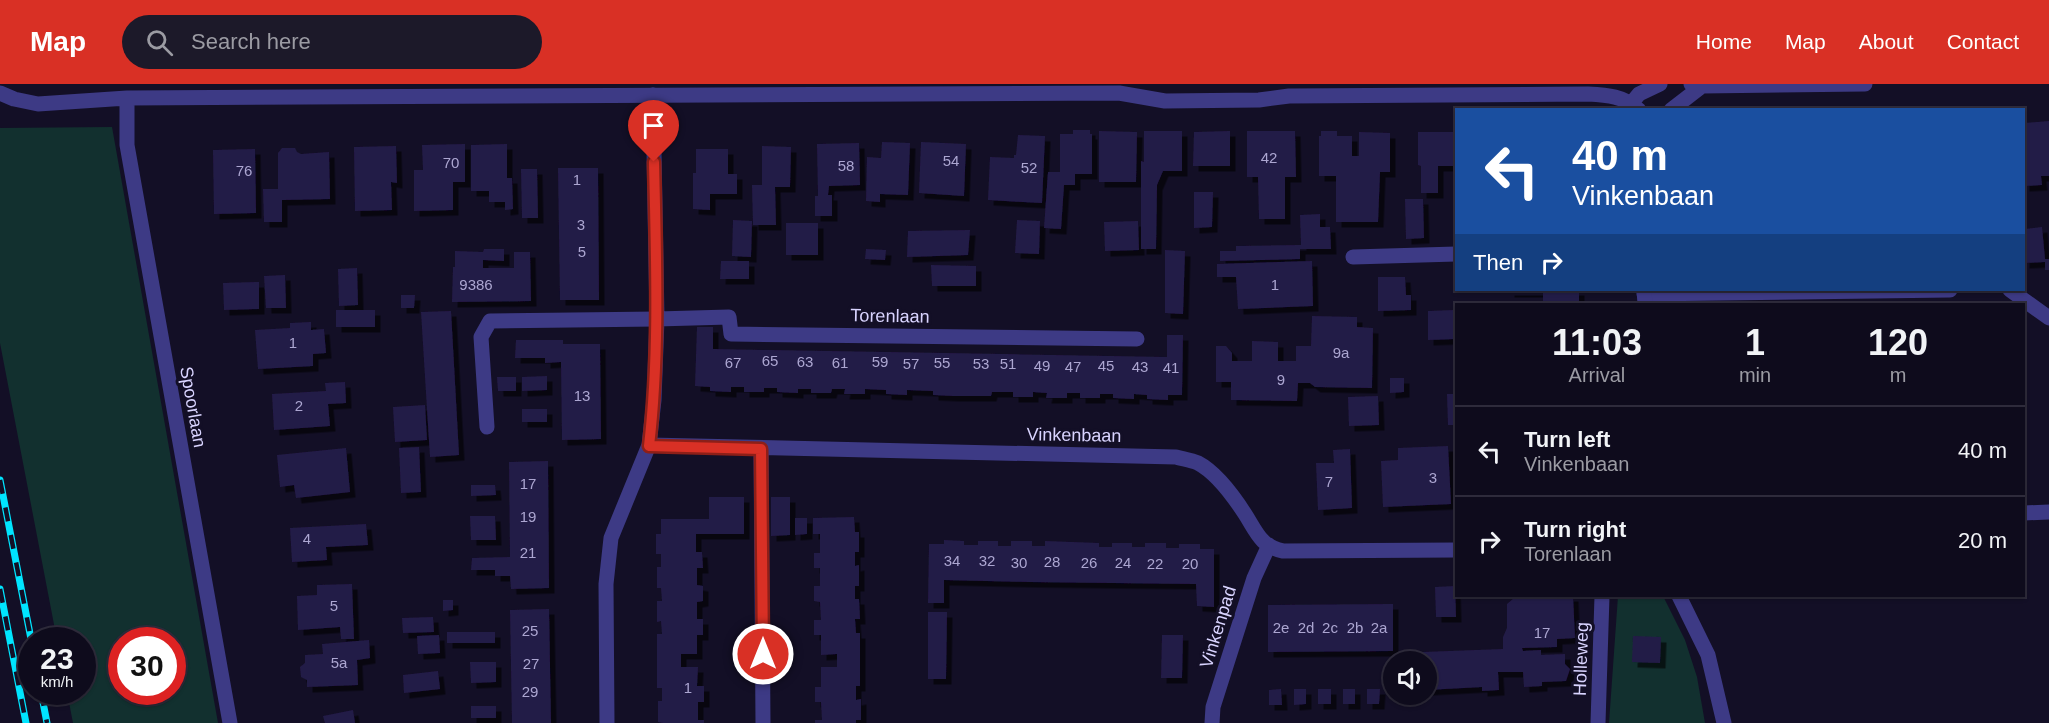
<!DOCTYPE html>
<html lang="en">
<head>
<meta charset="utf-8">
<style>
	body { margin:0; font-family:Arial,sans-serif; background:#1c1929; color:#f1f3f6; height:100vh; display:flex; flex-direction:column; font-size:22px; white-space:nowrap }
	* { box-sizing:border-box; margin:0 }
	p { font-size:20px; color:#9b9ba3 }
	.icon { flex:none; width:33px; height:33px; fill:none; stroke:currentColor; stroke-width:2; stroke-linecap:round; stroke-linejoin:round }
	.map { position:relative; flex:1; overflow:hidden }
	.panel { position:absolute; left:1455px; top:219px; width:570px; height:294px; display:flex; flex-direction:column; background:#0e0b1c; border-radius:0px; box-shadow:0 2px 4px #0004,0 0 0 2px #2e2b3b }
	.panel>* { flex:none }
	.guide { position:absolute; left:1455px; top:24px; width:570px; height:183px; border-radius:0px; box-shadow:0 2px 4px #0004,0 0 0 2px #2e2b3b; background:#1a4fa0; color:#fff; overflow:hidden }
	.fabs { position:absolute; left:1383px; top:567px; display:grid; gap:12px }
	.fabs a { display:grid; place-items:center; width:54px; height:54px; border-radius:50%; background:#0e0b1c; box-shadow:0 2px 4px #0004,0 0 0 2px #2e2b3b; font-size:30px }
	.speed { position:absolute; left:18px; top:543px; display:flex; gap:12px; font-size:30px; font-weight:700; text-align:center }
	.speed>* { display:grid; place-content:center; width:78px; height:78px; border-radius:50%; background:#0e0b1c; box-shadow:0 2px 4px #0004,0 0 0 2px #2e2b3b; line-height:1 }
	.speed small { font-size:15px; font-weight:400 }
	.speed .limit { border:9px solid #d22; background:#fff; color:#111 }
	.pin { position:absolute; display:grid; place-items:center; width:51px; height:51px; color:#fff; margin:-62px -26px; border-radius:50% 50% 50% 0; rotate:-45deg; box-shadow:0 0 6px #0007 }
	.pin .icon { rotate:45deg }
	.me { position:absolute; width:66px; margin:-33px; rotate:0deg; stroke-linejoin:round; filter:drop-shadow(0 0 4px #0008) }
	.turn { display:flex; align-items:center; gap:21px; height:126px; padding:0 18px; font-size:27px }
	.turn .icon { width:78px; height:78px; stroke-width:2.5 }
	.turn b { display:block; font-size:42px; line-height:51px }
	.then { display:flex; align-items:center; height:57px; padding:0 18px; background:#0003; gap:12px; font-size:22px }
	.eta { display:flex; justify-content:space-evenly; align-items:center; height:102px; text-align:center }
	.eta b { font-size:36px; font-weight:800; line-height:42px }
	ul { padding:0; list-style:none }
	li { display:flex; align-items:center; gap:18px; height:90px; padding:0 18px; border-top:2px solid #2e2b3b }
	li div { flex:1 }
	li b { display:block; font-size:22px }
	li em { font-style:normal }
	header { display:flex; align-items:center; gap:36px; box-sizing:border-box; height:84px; padding:0 30px; background:#d93025; color:#fff }
	header strong { font-size:28px }
	nav { display:flex; gap:33px; margin-inline-start:auto; font-size:21px }
	.search { width:420px; height:54px; background:#1c1929; display:flex; align-items:center; gap:15px; box-sizing:border-box; padding:0 21px; border-radius:33px; color:#9b9ba3; font-size:22px }
	.map>svg:first-child { display:block }
	.green { fill:#12302f; fill-rule:evenodd }
	.building { fill:#241b47; filter:url(#shadow) }
	.lines { fill:none; stroke-linecap:round; stroke-linejoin:round }
	.service { stroke:#3d3a85; stroke-width:15 }
	.minor { stroke:#3d3a85; stroke-width:15 }
	.rail-casing { stroke:#00e5ff; stroke-width:7 }
	.rail { stroke:#130f26; stroke-width:4.5; stroke-dasharray:14; stroke-linecap:butt }
	.route-casing { stroke:#8d1f18; stroke-width:15 }
	.route { stroke:#d93025; stroke-width:10 }
	.labels { text-anchor:middle; stroke-width:6; stroke-linejoin:round; paint-order:stroke }
	.number-label { font-size:15px; fill:#aca6d1 }
	.street-label { font-size:18px; fill:#d9d4ff; stroke:#130f26 }
</style>
</head>
<body>
<header>
<strong>Map</strong>
<div class="search"><svg class="icon" aria-label="search" viewBox="0 0 24 24"><circle cx="10" cy="10" r="6"/><path d="M15 15l6 6"/></svg>Search here</div>
<nav><a>Home</a><a>Map</a><a>About</a><a>Contact</a></nav>
</header>
<div class="map">
<svg width="2049" height="639" viewBox="0 0 2049 639">
	<defs>
		<filter id="shadow"><feDropShadow dx="5.5" dy="5.5" stdDeviation="0" flood-color="#0009"/></filter>
	</defs>
	<rect width="100%" height="100%" fill="#130f26"/>
	<path class="green" d="M112,43L218,639H73L67,608H82V556H57L0,259V44ZM122,556H172V608H122Z
		M1618,512H1663L1685,556L1697,593L1705,639H1609Z"/>
	<path class="building" d="M2049,37V92H2041L2042,101L2024,102V39Z
		M1073,46H1090V50H1092V90H1075V101H1064L1061,145L1044,144L1048,88H1060V50H1073Z
		M1099,47L1137,48L1136,98H1099Z
		M1144,47H1182V87H1163L1157,101L1156,165H1141V77L1144,78Z
		M1230,47V82H1193L1194,48Z
		M1247,47H1295L1296,93H1285V135H1259L1258,93H1247Z
		M1321,47H1337V52H1352V72H1359V48L1390,49V88H1380L1378,138H1336V92H1319V52H1321Z
		M1418,48H1455V82H1438V109H1421V82L1418,81Z
		M1018,51L1045,52L1042,119L988,116L990,73L1014,74V71H1016Z
		M882,58L910,59L908,111L880,110V118L866,117L867,73L881,74Z
		M921,58L966,60L964,112L919,109Z
		M859,59L860,101L829,102L828,111H832V132H815V112H818L817,60Z
		M465,60V98H453V126L414,127V86H423L422,61Z
		M507,60V94H512L513,125L505,126V118H489V107H471V61Z
		M396,62L397,99L391,98L392,126L355,127L354,63Z
		M762,62L791,63L790,103H775L776,141H753L752,101H762Z
		M282,64H295L297,68L301,70L329,68L330,115L282,116V138H264L263,105H278V69Z
		M255,65L256,129L214,130L213,66Z
		M696,65H728V90H737V110H710V126L693,125V89H696Z
		M558,84H598L599,216H560Z
		M521,85H537L538,134H522Z
		M1194,108H1213L1212,143L1194,144Z
		M1405,115H1423L1424,154L1406,155Z
		M1320,130V143H1330L1331,165H1300V175L1220,177V167H1236V162L1301,161L1300,131Z
		M733,136L752,137L751,173L732,172Z
		M1017,136L1040,137L1039,170L1015,169Z
		M1138,137L1139,166L1105,167L1104,138Z
		M786,139H818V171H786Z
		M2042,143L2045,175H2049V186H2045V178L2024,179L2025,145Z
		M970,146L968,171L907,173L908,147Z
		M484,165H504V177L483,176V184H514V168H530L531,217L452,218L453,183H455V167L483,168Z
		M866,165L886,166L885,176L865,175Z
		M1165,166L1185,167L1183,230L1165,229Z
		M721,177H749V195H720Z
		M1312,177L1313,222L1238,225L1236,193H1217V180Z
		M931,181L976,182V202H932Z
		M357,184L358,221L339,222L338,185Z
		M285,191L286,224H266L264,192Z
		M1378,193H1405L1406,211H1411V226L1378,227Z
		M259,198V225L224,226L223,199Z
		M1509,206H1579V220H1543V208H1509Z
		M401,211H415L414,224H401Z
		M336,226H375V243H336Z
		M1454,226L1455,255L1428,256V227Z
		M451,227L459,371L430,373L421,228Z
		M1312,232L1357,233V243L1373,244L1372,304L1315,303L1310,299H1298L1297,317L1231,316V298H1216V262H1226L1232,269V277H1252V257L1278,258V277H1296V262H1311Z
		M311,238V246L324,245L326,269L313,270V282L258,285L255,246L290,244V239Z
		M697,243H713V265L1167,273V251H1183L1182,311H1168V316L1147,315V311L1134,310V315L1113,314V310H1100V314H1080V309H1067V314H1046L1047,309L1033,308V313H1013V308H992L991,312H954L933,311V307L907,306V311L886,310V306L865,305V310H844L845,305H832L831,309H811V305H798V309L777,308V304H764V308H744V303H731V308L710,307V303L695,302Z
		M516,256H563V260H600L601,355L562,356L561,278L545,279V274H515Z
		M547,292V306L522,307V293Z
		M497,293H516V307H498Z
		M1390,294H1404V308L1390,309Z
		M345,298L346,319L328,320L330,342L274,346L272,310L326,307L325,299Z
		M1447,310H1456V341H1448Z
		M1378,312L1379,341L1349,342L1348,313Z
		M425,321L427,356L395,358L393,323Z
		M522,325H547V338H522Z
		M1448,362L1451,420L1383,423L1381,377L1398,376V364Z
		M419,363L421,408L401,409L399,364Z
		M346,364L350,408L296,414L294,401L280,403L277,371Z
		M1350,365L1352,424L1318,426L1316,379H1334L1333,366Z
		M548,377L549,504L511,505L510,492H495V486H471L472,474L510,473L509,378Z
		M471,401H495L496,411L471,412Z
		M709,413H744V450H696V468H702L703,484H697V501L703,502V517L697,518V535H703V551H697V570H681V583H698L697,602H704V618H698V636H704V639H663L658,638V617H662V604H657V550H662L661,537L657,538V517H662L661,504H657V483H661V470H656V450H661V435H709Z
		M771,413H790V451L771,452Z
		M470,432H495L496,456H471Z
		M854,433L855,448H859V468H855V482L859,481V502H855V515H859L860,535H855L856,549H860V602H856V616L861,615V636H856V639H815V636H822L821,618H815V603H821V583H837V570L821,571V551H814V536H821L820,518L814,517V502H820V484H814V469H820V450H813V434Z
		M795,434H807V450L795,451Z
		M366,440L368,461L326,463L327,476L292,478L290,444Z
		M944,456L964,457V461H978V457H998V462H1011V457H1032V462H1045V457L1099,459V463H1112V459H1132V463H1145V459H1166V464H1179V460H1200V465H1214V523L1197,522L1196,500L1030,498L944,496V519H928L929,460H944Z
		M352,500L354,555H341L340,543L298,546L297,512L317,511V501Z
		M1455,502L1456,533H1436L1435,503Z
		M1512,512H1573L1575,554L1557,555V563L1522,564L1523,567L1541,566V571L1565,570V580L1570,585L1566,597L1542,598V602L1524,603L1523,588H1498L1499,606L1482,607V603L1426,606V578H1396V569L1503,565V553L1507,544V520L1514,514Z
		M443,516H453V526L443,527Z
		M1393,520V567L1268,568V521Z
		M549,525L551,639H512L510,526Z
		M928,528H947L946,595H928Z
		M433,533L434,548L403,549L402,534Z
		M447,548H495V559H447Z
		M439,551L440,569L418,570L417,552Z
		M1162,551H1183L1182,594H1161Z
		M1633,552L1661,553L1660,579L1632,578Z
		M369,556L370,574L357,576L358,601L307,603V596L301,593L300,583L305,579V571L323,570L322,560Z
		M470,578H496V598L471,599Z
		M438,587L440,605L404,609L403,591Z
		M1281,605L1282,621H1269V606Z
		M1294,605H1306V620L1294,621Z
		M1318,605H1331V620H1318Z
		M1343,605H1355V620H1343Z
		M1367,605H1380L1379,620H1367Z
		M471,622H496V634H471Z
		M353,626L355,639H325L323,632Z"/>
	<g class="lines">
		<path class="service" d="M1353,173L1456,170
			M2010,206L2049,234
			M1644,210L1950,206
			M487,343L481,253L490,237L657,235"/>
		<path class="minor" d="M1691,0L1702,2L1865,0
			M0,9L14,15L38,20L127,14L1119,9L1165,17L1259,16L1289,12L1588,10C1607,11 1624,12 1639,26
			M127,14V61L230,639
			M1626,26L1639,10L1660,0
			M1671,26L1702,2
			M1644,206L1645,220
			M657,235L729,233L731,250L1137,255
			M649,361L1176,373C1183,375 1191,376 1198,379C1217,389 1234,413 1245,430C1256,447 1261,463 1283,467L1456,466
			M761,365L763,639
			M2024,429L2049,428
			M1679,512L1708,571L1724,639
			M607,639L606,500L611,454L649,361L654,316L657,235L653,11
			M1212,639L1213,623L1254,494L1269,461
			M1598,639L1602,512"/>
		<defs>
			<path id="rail" d="M0,396L32,560
				M0,505L26,639
				M41,608L47,639"/>
		</defs>
		<use href="#rail" class="rail-casing"/>
		<use href="#rail" class="rail"/>
	</g>
	<g class="lines">
		<defs>
			<path id="route" d="M654,78C656,173 660,267 649,362L761,365L763,570"/>
		</defs>
		<use href="#route" class="route-casing"/>
		<use href="#route" class="route"/>
	</g>
	<g class="labels">
		<g class="number-label">
			<text x="1269" y="79">42</text>
			<text x="951" y="82">54</text>
			<text x="451" y="84">70</text>
			<text x="846" y="87">58</text>
			<text x="1029" y="89">52</text>
			<text x="244" y="92">76</text>
			<text x="577" y="101">1</text>
			<text x="581" y="146">3</text>
			<text x="582" y="173">5</text>
			<text x="476" y="206">9386</text>
			<text x="1275" y="206">1</text>
			<text x="293" y="264">1</text>
			<text x="1341" y="274">9a</text>
			<text x="770" y="282">65</text>
			<text x="805" y="283">63</text>
			<text x="880" y="283">59</text>
			<text x="733" y="284">67</text>
			<text x="840" y="284">61</text>
			<text x="942" y="284">55</text>
			<text x="911" y="285">57</text>
			<text x="981" y="285">53</text>
			<text x="1008" y="285">51</text>
			<text x="1042" y="287">49</text>
			<text x="1106" y="287">45</text>
			<text x="1073" y="288">47</text>
			<text x="1140" y="288">43</text>
			<text x="1171" y="289">41</text>
			<text x="1281" y="301">9</text>
			<text x="582" y="317">13</text>
			<text x="299" y="327">2</text>
			<text x="1433" y="399">3</text>
			<text x="1329" y="403">7</text>
			<text x="528" y="405">17</text>
			<text x="528" y="438">19</text>
			<text x="307" y="460">4</text>
			<text x="528" y="474">21</text>
			<text x="952" y="482">34</text>
			<text x="987" y="482">32</text>
			<text x="1052" y="483">28</text>
			<text x="1019" y="484">30</text>
			<text x="1089" y="484">26</text>
			<text x="1123" y="484">24</text>
			<text x="1155" y="485">22</text>
			<text x="1190" y="485">20</text>
			<text x="334" y="527">5</text>
			<text x="1281" y="549">2e</text>
			<text x="1306" y="549">2d</text>
			<text x="1330" y="549">2c</text>
			<text x="1355" y="549">2b</text>
			<text x="1379" y="549">2a</text>
			<text x="530" y="552">25</text>
			<text x="1542" y="554">17</text>
			<text x="339" y="584">5a</text>
			<text x="531" y="585">27</text>
			<text x="688" y="609">1</text>
			<text x="530" y="613">29</text>
		</g>
		<g class="street-label">
			<text transform="translate(890 232) rotate(1)" y="6">Torenlaan</text>
			<text transform="translate(193 323) rotate(80)" y="6">Spoorlaan</text>
			<text transform="translate(1074 351) rotate(1)" y="6">Vinkenbaan</text>
			<text transform="translate(1218 543) rotate(-73)" y="6">Vinkenpad</text>
			<text transform="translate(1581 575) rotate(-88)" y="6">Holleweg</text>
		</g>
	</g>
</svg>
<div class="fabs">
<a><svg class="icon" aria-label="sound" viewBox="0 0 24 24"><path d="M4 9h4l5-4v14l-5-4H4zM17 9q2 3 0 6"/></svg></a>
</div>
<div class="speed"><div>23<small>km/h</small></div><div class="limit">30</div></div>
<div class="pin" style="left:654px;top:78px;background:#d93025"><svg class="icon" aria-label="arrive" viewBox="0 0 24 24"><path d="M6 21V4h12l-3 4 3 4H6"/></svg></div>
<svg class="me" style="left:763px;top:570px" viewBox="-20 -20 40 40"><circle r="17" fill="#d93025" stroke="#fff" stroke-width="3"/><path d="M0-11L8 9 0 5-8 9z" fill="#fff"/></svg>
<div class="guide">
<div class="turn"><svg class="icon" aria-label="left" viewBox="0 0 24 24"><path d="M17 20v-9H6M10 6l-5 5 5 5"/></svg><div><b>40 m</b>Vinkenbaan</div></div>
<div class="then">Then<svg class="icon" aria-label="right" viewBox="0 0 24 24"><path d="M7 20v-9h11M14 6l5 5-5 5"/></svg></div>
</div>
<section class="panel">
<div class="eta">
<div><b>11:03</b><p>Arrival</p></div>
<div><b>1</b><p>min</p></div>
<div><b>120</b><p>m</p></div>
</div>
<ul>
<li><svg class="icon" aria-label="left" viewBox="0 0 24 24"><path d="M17 20v-9H6M10 6l-5 5 5 5"/></svg><div><b>Turn left</b><p>Vinkenbaan</p></div><em>40 m</em></li>
<li><svg class="icon" aria-label="right" viewBox="0 0 24 24"><path d="M7 20v-9h11M14 6l5 5-5 5"/></svg><div><b>Turn right</b><p>Torenlaan</p></div><em>20 m</em></li>
</ul>
</section>
</div>
</body>
</html>
